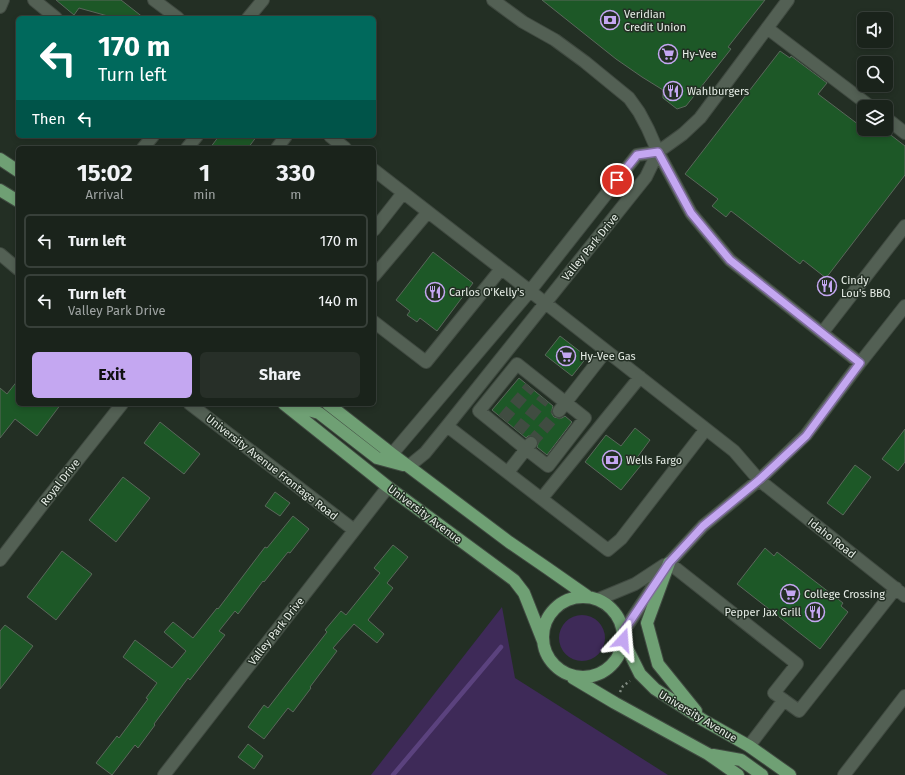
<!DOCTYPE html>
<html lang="en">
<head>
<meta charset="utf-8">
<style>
	body { margin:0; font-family:"Fira Sans",sans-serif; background:#272f28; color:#f1f3f6; height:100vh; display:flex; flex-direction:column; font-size:15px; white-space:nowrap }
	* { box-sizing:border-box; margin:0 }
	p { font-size:13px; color:#9fa4a3 }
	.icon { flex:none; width:22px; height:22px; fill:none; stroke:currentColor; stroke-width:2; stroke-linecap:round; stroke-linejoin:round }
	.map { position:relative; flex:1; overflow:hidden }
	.side { position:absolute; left:16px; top:146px; width:360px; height:260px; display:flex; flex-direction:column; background:#1a231b; border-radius:6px; box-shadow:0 2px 6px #0003,0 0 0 1px #38403a }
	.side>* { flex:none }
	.hud { position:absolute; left:16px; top:16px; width:360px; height:122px; border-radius:6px; box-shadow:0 2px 6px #0003,0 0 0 1px #38403a; background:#00695c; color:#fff; overflow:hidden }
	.buttons { position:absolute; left:857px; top:12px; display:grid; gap:8px }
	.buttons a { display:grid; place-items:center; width:36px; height:36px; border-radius:6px; background:#1a231b; box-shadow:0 2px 6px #0003,0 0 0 1px #38403a; font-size:20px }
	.pin { position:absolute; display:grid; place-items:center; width:34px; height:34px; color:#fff; margin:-17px; border:2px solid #fff; border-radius:50%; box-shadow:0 1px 4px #0007 }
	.me { position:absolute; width:44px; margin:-22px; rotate:19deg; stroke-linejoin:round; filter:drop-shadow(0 0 3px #0008) }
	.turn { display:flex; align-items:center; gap:14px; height:84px; padding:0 16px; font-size:18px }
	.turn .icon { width:52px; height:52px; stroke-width:2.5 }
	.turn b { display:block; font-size:28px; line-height:34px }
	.then { display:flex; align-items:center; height:38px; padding:0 16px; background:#0003; gap:8px; font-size:15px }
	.eta { display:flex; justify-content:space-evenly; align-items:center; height:68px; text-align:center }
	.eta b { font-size:24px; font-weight:700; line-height:28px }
	.button { display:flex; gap:8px; margin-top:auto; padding:8px 16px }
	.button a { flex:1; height:46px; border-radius:6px; background:#c4a7f1; color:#111; font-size:16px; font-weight:700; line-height:46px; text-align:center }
	.button a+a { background:#272f28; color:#f1f3f6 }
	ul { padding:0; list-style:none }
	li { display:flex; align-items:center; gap:12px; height:54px; margin:0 8px 6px; padding:0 8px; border:2px solid #38403a; border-radius:6px }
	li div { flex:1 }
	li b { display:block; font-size:15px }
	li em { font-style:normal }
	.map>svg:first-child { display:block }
	.green { fill:#3e2a58 }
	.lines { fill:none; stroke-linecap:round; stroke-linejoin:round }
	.stream { stroke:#5b427e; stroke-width:4.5 }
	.building { fill:#1d5827; stroke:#5a675b }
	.minor-tunnel { stroke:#404c41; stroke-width:12; stroke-dasharray:12 6; stroke-linecap:butt }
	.minor-casing { stroke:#404a41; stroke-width:14 }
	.major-casing { stroke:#404a41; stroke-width:14 }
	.path { stroke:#848e85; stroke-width:2.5; stroke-dasharray:2 3; stroke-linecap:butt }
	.minor { stroke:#536054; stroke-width:12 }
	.major { stroke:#6fa074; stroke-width:12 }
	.route-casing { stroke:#7f6d9d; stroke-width:10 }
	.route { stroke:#c4a7f1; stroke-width:7 }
	.labels { text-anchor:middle; stroke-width:3; stroke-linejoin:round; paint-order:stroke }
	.poi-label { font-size:11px; fill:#e6ede6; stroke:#232f24; text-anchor:start }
	.street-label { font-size:11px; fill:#e6ede6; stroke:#232f24 }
</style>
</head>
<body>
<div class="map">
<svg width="905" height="775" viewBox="0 0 905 775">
	<rect width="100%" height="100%" fill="#232f24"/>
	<path class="green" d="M502,607L515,678L668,775H371Z
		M559 638a23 23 0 1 1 46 0a23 23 0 1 1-46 0Z"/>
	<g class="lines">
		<path class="stream" d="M393,775L501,647"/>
	</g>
	<path class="building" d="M56,0H121L144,18H115L79,8L74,15Z
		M542,0H765L728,47L731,49L686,106L677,109L663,98V90L642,77L616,59Z
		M780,51L790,58L791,56L827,83L818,94L871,134L875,129H883L905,146V175L826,278L803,260L800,264L731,211L726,217L712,206L718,199L685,174Z
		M219,136H257L248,148H210Z
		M433,252L473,283L437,331L420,318L417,322L407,315L410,311L396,300Z
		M560,336L587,357L572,376L545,355Z
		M519,378L553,406L552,410V414L554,417L558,418H562L565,416L572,422L547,455L537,447L538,444V440L536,438L532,436H528L526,438L492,410Z
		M18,380V404H61L37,436L15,419L0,438V388L7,394Z
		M160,422L200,454L184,474L144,443Z
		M635,428L650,440L636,459L642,464L621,490L585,462L606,435L621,446Z
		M905,429V462L898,471L882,459Z
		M855,465L871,477L843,515L827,503Z
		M123,477L150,498L116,542L89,520Z
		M275,492L290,503L280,516L265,506Z
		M293,516L309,529L290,553L288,552L264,582L263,581L238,614L235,611L219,631L225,635L190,680L188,678L154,724L155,725L138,748L135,745L112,775L96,763L117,736L119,738L148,699L146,698L157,683L123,657L135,640L172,668L186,651L164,632L173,622L193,638L217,608L218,609L265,547L267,548Z
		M393,545L408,557L387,583L393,588L368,620L384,634L377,643L354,624L333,648L337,651L310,687L311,688L293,712L288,708L264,739L248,727L264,705L268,708L327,632L325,630L341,611L346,615L380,573L374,568Z
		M765,548L774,556L777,552L843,603L841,606L848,612L820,649L737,584Z
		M62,551L92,574L56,620L27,597Z
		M5,625L33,646L0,689V631Z
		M248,744L263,756L254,769L238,757Z"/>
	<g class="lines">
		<path class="minor-tunnel" d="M503,419L530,387
			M518,431L544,399
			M531,443L559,411"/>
		<defs>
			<path id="minor" d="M34,0L56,18
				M154,0L178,18
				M493,0L523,22L555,40L585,62L629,98L639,112L648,129L658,152L691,213L730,260L860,363
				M0,7L3,0
				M248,18L263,0
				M767,28L871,107
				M886,118L905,133
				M330,136L345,148
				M143,148L153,136
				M187,148L197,136
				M277,148L286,136
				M374,170L530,291L734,451L759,480L905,596
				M374,230L403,193
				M0,254L18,269
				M374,276L428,212
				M374,322L426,362L501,269
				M822,333L905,226
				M190,404L354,530
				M559,411L606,351
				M447,426L608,550L621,539L706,429
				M392,454L530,291L637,155L658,152L683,134L700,118L788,0
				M409,466L425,453L447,426L646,177L658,152
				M508,472L526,449L548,466L585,418L517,364L479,411L526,449L531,443
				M542,498L640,377
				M0,560L43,504L122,404
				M669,563L797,664L774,693L799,711L896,588
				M599,599L635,584L664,565
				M623,632L669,563L703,526L759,480L806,435L860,363L905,306
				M749,746L784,700
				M164,775L388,487
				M844,775L905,696"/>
			<path id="major" d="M0,159L18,171
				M0,190L18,201
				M284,404L388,487L514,580L524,593L543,641
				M288,404L319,413L377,458L403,465
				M328,404L392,454L509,542L547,568L587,596
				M669,563L647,623L658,664L696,711
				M543 637a40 40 0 1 1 80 0a40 40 0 1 1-80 0Z
				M623,640L640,674L655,689L703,720L749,746L790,775
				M573,678L615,703L708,754L738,775
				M713,755L741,760L762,775"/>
		</defs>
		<use href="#minor" class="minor-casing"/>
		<use href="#major" class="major-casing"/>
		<path class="path" d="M620,692L623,686L630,681"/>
		<use href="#minor" class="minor"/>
		<use href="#major" class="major"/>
	</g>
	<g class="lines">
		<defs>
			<path id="route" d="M617,180L637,155L658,152L691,213L730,260L860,363L806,436L759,480L703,526L669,563L623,632V640"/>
		</defs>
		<use href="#route" class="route-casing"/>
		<use href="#route" class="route"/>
	</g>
	<defs>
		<symbol id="bank-ring" viewBox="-11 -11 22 22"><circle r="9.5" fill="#232f24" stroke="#c4a7f1" stroke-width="1.5"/><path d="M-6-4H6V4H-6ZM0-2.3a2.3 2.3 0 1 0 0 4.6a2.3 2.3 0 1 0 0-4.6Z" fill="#c4a7f1"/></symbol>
		<symbol id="supermarket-ring" viewBox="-11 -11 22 22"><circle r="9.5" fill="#232f24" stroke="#c4a7f1" stroke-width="1.5"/><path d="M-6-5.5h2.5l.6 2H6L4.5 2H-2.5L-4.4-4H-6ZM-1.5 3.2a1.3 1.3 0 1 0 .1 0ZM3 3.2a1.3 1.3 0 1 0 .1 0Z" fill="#c4a7f1"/></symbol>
		<symbol id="restaurant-ring" viewBox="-11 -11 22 22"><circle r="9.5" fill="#232f24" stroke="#c4a7f1" stroke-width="1.5"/><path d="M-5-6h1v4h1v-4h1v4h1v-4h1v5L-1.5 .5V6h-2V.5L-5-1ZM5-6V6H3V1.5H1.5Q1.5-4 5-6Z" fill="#c4a7f1"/></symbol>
	</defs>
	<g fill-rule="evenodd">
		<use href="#bank-ring" x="599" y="9" width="22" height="22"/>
		<use href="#supermarket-ring" x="657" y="43" width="22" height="22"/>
		<use href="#restaurant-ring" x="662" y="80" width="22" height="22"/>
		<use href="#restaurant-ring" x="816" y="275" width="22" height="22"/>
		<use href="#restaurant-ring" x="424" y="281" width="22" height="22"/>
		<use href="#supermarket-ring" x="555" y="345" width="22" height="22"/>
		<use href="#bank-ring" x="601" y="449" width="22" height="22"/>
		<use href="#supermarket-ring" x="779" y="583" width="22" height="22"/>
		<use href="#restaurant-ring" x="804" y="601" width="22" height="22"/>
	</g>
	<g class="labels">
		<g class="poi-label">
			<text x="624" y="18">Veridian<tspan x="624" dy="13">Credit Union</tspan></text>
			<text x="682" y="58">Hy-Vee</text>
			<text x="687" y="95">Wahlburgers</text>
			<text x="841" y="284">Cindy<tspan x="841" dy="13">Lou's BBQ</tspan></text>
			<text x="449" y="296">Carlos O'Kelly's</text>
			<text x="580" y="360">Hy-Vee Gas</text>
			<text x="626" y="464">Wells Fargo</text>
			<text x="804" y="598">College Crossing</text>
			<text x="801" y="616" text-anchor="end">Pepper Jax Grill</text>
		</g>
		<g class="street-label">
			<text transform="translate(590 247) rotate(-51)" y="4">Valley Park Drive</text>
			<text transform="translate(272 467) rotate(38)" y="4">University Avenue Frontage Road</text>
			<text transform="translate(60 482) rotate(-52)" y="4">Royal Drive</text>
			<text transform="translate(425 514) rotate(37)" y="4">University Avenue</text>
			<text transform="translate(832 538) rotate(38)" y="4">Idaho Road</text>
			<text transform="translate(276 631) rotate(-52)" y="4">Valley Park Drive</text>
			<text transform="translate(698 716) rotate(31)" y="4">University Avenue</text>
		</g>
	</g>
</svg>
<div class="buttons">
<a><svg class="icon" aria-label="sound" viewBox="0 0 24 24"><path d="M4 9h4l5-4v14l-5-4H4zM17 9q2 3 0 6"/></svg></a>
<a><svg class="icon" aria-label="search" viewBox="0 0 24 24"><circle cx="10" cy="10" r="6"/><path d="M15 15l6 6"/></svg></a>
<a><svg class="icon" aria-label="layers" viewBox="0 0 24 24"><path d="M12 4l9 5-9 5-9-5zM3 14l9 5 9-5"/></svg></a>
</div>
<div class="pin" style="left:617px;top:180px;background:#d93025"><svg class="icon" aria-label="arrive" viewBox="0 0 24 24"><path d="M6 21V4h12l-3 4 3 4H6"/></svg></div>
<svg class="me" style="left:623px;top:640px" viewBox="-20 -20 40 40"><path d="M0-17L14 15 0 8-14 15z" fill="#c4a7f1" stroke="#fff" stroke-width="4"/></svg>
<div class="hud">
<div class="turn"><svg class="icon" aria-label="left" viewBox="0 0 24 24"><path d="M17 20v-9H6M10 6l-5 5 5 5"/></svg><div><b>170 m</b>Turn left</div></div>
<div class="then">Then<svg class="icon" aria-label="left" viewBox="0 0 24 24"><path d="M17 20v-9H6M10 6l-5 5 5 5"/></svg></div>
</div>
<section class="side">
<div class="eta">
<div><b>15:02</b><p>Arrival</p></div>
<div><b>1</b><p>min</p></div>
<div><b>330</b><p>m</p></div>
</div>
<ul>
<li><svg class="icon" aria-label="left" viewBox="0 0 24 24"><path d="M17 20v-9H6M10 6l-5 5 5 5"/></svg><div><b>Turn left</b></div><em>170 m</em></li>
<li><svg class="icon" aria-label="left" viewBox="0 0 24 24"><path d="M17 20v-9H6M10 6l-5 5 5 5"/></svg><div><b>Turn left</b><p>Valley Park Drive</p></div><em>140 m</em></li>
</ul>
<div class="button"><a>Exit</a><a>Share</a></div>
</section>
</div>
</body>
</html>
